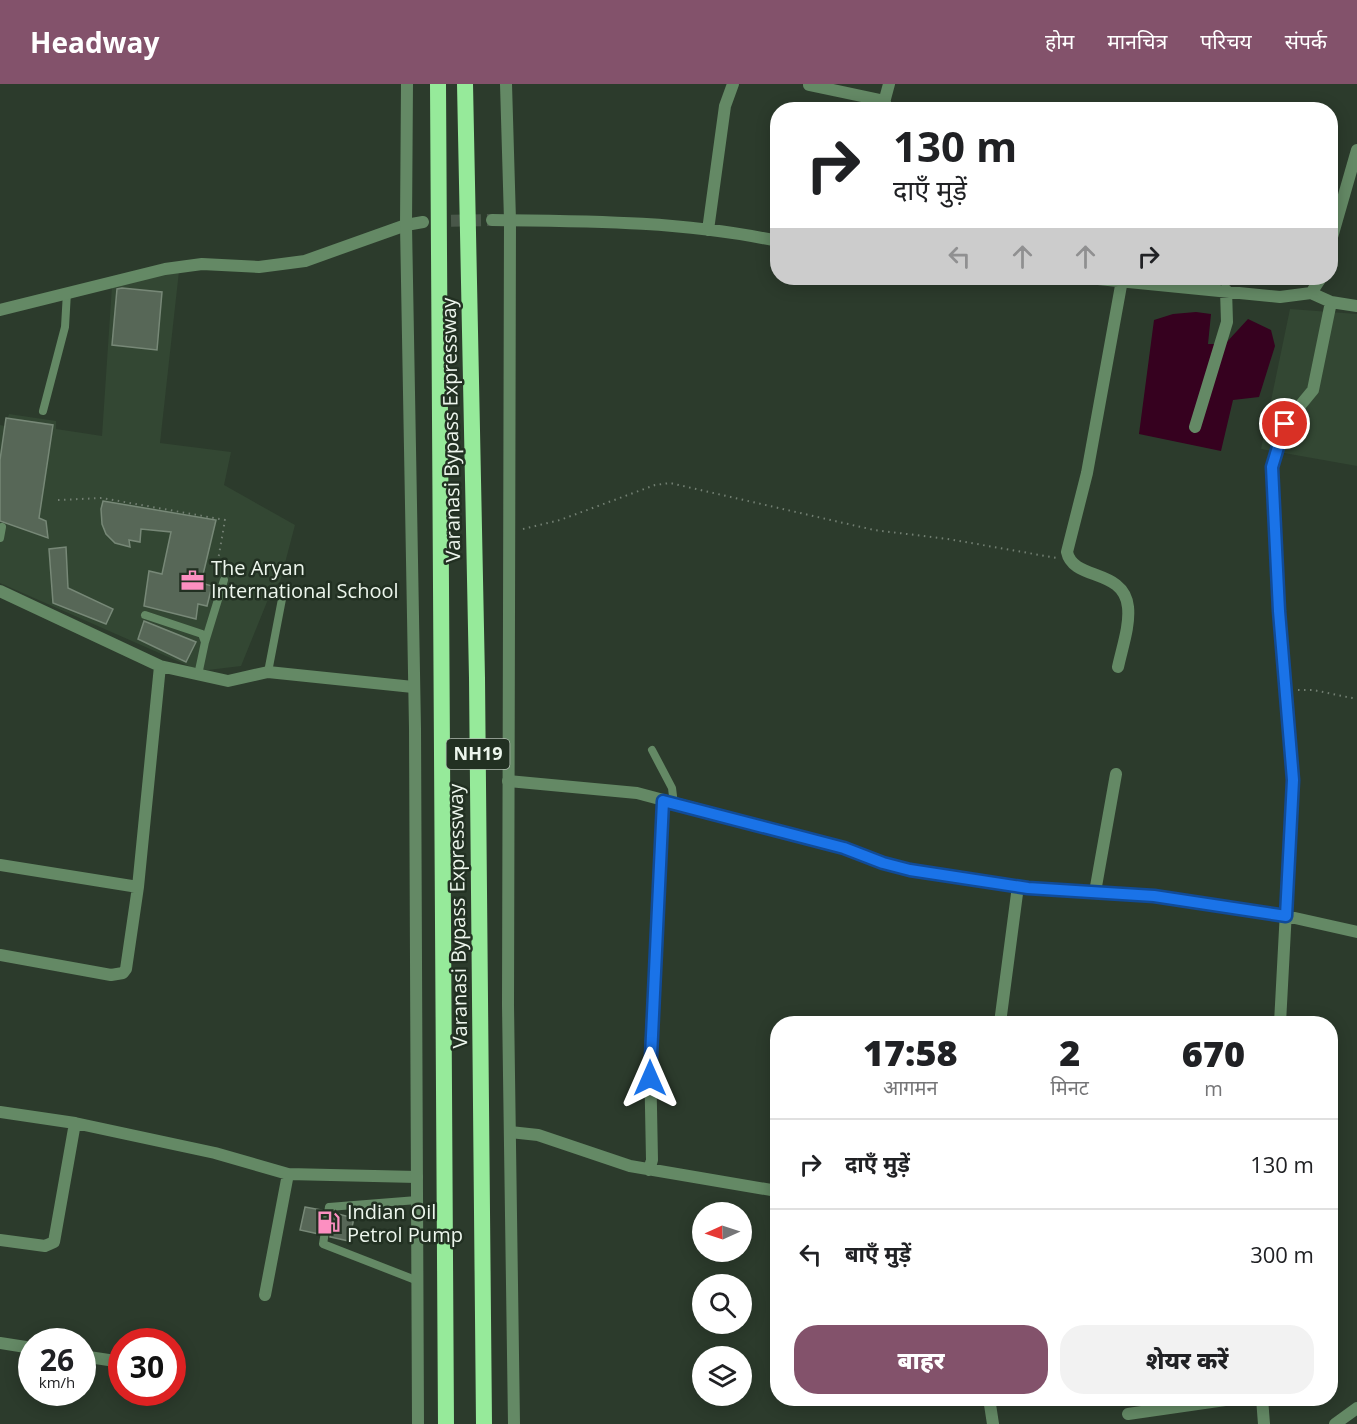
<!DOCTYPE html>
<html lang="hi">
<head>
<meta charset="utf-8">
<style>
	body { margin:0; font-family:"Open Sans","Noto Sans Devanagari",sans-serif; background:#f2f2f2; color:#202124; height:100vh; display:flex; flex-direction:column; font-size:22px; white-space:nowrap }
	* { box-sizing:border-box; margin:0 }
	p { font-size:20px; color:#757577 }
	.icon { flex:none; width:33px; height:33px; fill:none; stroke:currentColor; stroke-width:2; stroke-linecap:round; stroke-linejoin:round }
	.map { position:relative; flex:1; overflow:hidden }
	.side { position:absolute; left:770px; top:932px; width:568px; height:390px; display:flex; flex-direction:column; background:#fff; border-radius:24px; box-shadow:0 3px 15px #0003 }
	.side>* { flex:none }
	.guide { position:absolute; left:770px; top:18px; width:568px; height:183px; border-radius:24px; box-shadow:0 3px 15px #0003; background:#fff; color:#202124; overflow:hidden }
	.needle { width:39px; rotate:267deg }
	.tools { position:absolute; left:692px; top:1118px; display:grid; gap:12px }
	.tools a { display:grid; place-items:center; width:60px; height:60px; border-radius:50%; background:#fff; box-shadow:0 3px 15px #0003; font-size:30px }
	.speed { position:absolute; left:18px; top:1244px; display:flex; gap:12px; font-size:30px; font-weight:700; text-align:center }
	.speed>* { display:grid; place-content:center; width:78px; height:78px; border-radius:50%; background:#fff; box-shadow:0 3px 15px #0003; line-height:1 }
	.speed small { font-size:15px; font-weight:400 }
	.speed .limit { border:9px solid #d22; background:#fff; color:#111 }
	.pin { position:absolute; display:grid; place-items:center; width:51px; height:51px; color:#fff; margin:-26px; border:3px solid #fff; border-radius:50%; box-shadow:0 2px 6px #0007 }
	.me { position:absolute; width:66px; margin:-33px; rotate:0deg; stroke-linejoin:round; filter:drop-shadow(0 0 4px #0008) }
	.turn { display:flex; align-items:center; gap:21px; height:126px; padding:0 24px; font-size:27px }
	.turn .icon { width:78px; height:78px; stroke-width:2.5 }
	.turn b { display:block; font-size:42px; line-height:51px }
	.lanes { display:flex; align-items:center; height:57px; padding:0 24px; background:#0003; justify-content:center; gap:30px; direction:ltr }
	.lanes .off { opacity:.35 }
	.eta { display:flex; justify-content:space-evenly; align-items:center; height:102px; text-align:center }
	.eta b { font-size:36px; font-weight:800; line-height:42px }
	.primary-button { display:flex; gap:12px; margin-top:auto; padding:12px 24px }
	.primary-button a { flex:1; height:69px; border-radius:24px; background:#83526b; color:#fff; font-size:24px; font-weight:800; line-height:69px; text-align:center }
	.primary-button a+a { background:#f2f2f2; color:#202124 }
	ul { padding:0; list-style:none }
	li { display:flex; align-items:center; gap:18px; height:90px; padding:0 24px; border-top:2px solid #e0e0e0 }
	li div { flex:1 }
	li b { display:block; font-size:22px }
	li em { font-style:normal }
	header { display:flex; align-items:center; gap:36px; box-sizing:border-box; height:84px; padding:0 30px; background:#83526b; color:#fff }
	header strong { font-size:28px }
	nav { display:flex; gap:33px; margin-inline-start:auto; font-size:21px }
	.map>svg:first-child { display:block }
	.built { fill:#334733 }
	.water { fill:#36011f }
	.building { fill:#576757; stroke:#787; stroke-width:1.5 }
	.lines { fill:none; stroke-linecap:round; stroke-linejoin:round }
	.minor-tunnel { stroke:#495749; stroke-width:12; stroke-dasharray:12 6; stroke-linecap:butt }
	.path { stroke:#727f72; stroke-width:2; stroke-dasharray:1.5 4.5; stroke-linecap:butt }
	.service { stroke:#648965; stroke-width:8 }
	.minor { stroke:#648965; stroke-width:12 }
	.tertiary { stroke:#648965; stroke-width:12 }
	.trunk { stroke:#96ea9a; stroke-width:16 }
	.route-casing { stroke:#114b97; stroke-width:15 }
	.route { stroke:#1a73e8; stroke-width:10 }
	.labels { text-anchor:middle; stroke-width:5; stroke-linejoin:round; paint-order:stroke }
	.shield { fill:#223022; stroke:#b0bbb0; stroke-width:1.5 }
	.shield-label { font-size:18px; font-weight:bold; fill:#edf6ed }
	.street-label { font-size:20px; fill:#edf6ed; stroke:#223022 }
	.poi-label { font-size:20px; fill:#edf6ed; stroke:#223022; text-anchor:start }
</style>
</head>
<body>
<header>
<strong>Headway</strong>
<nav><a>होम</a><a>मानचित्र</a><a>परिचय</a><a>संपर्क</a></nav>
</header>
<div class="map">
<svg width="1357" height="1340" viewBox="0 0 1357 1340">
	<rect width="100%" height="100%" fill="#2c3b2c"/>
	<path class="built" d="M179,187L160,359L231,368L224,401L295,441L280,498L273,503L241,582L208,586L191,583L0,499V341L5,342L9,330L56,337V345L102,352L112,202Z
		M1290,225L1357,230V382L1261,365Z"/>
	<path class="water" d="M1196,228L1211,230L1208,260H1225L1248,235L1271,246L1275,262L1259,313L1233,316L1221,367L1139,350L1154,236L1173,230Z"/>
	<path class="building" d="M122,204L162,208L157,266L112,261L117,205Z
		M6,334L53,341L39,434L46,437L48,454L0,437V376Z
		M103,417L216,436L201,499L212,502L207,522L198,520L196,535L144,522L149,487L162,490L171,448L141,445L140,458L129,456L130,463L115,459L106,450L102,440L101,425Z
		M66,463L68,504L113,525L106,540L53,519L49,465Z
		M144,537L196,558L186,578L138,555Z
		M305,1123L322,1126L319,1150L300,1146Z
		M334,1129L354,1134L349,1157L330,1153Z"/>
	<g class="lines">
		<path class="minor-tunnel" d="M433,137L492,136"/>
		<path class="path" d="M58,416L102,414L225,436L216,488
			M523,445L560,436L655,401L670,399L874,446L948,455L1057,474
			M1298,606H1313L1357,615"/>
		<path class="service" d="M43,327L65,243L67,208
			M0,454L2,443
			M145,531L202,550L205,558L198,591
			M205,558L224,496
			M268,588L282,515
			M652,666L672,704L674,720
			M417,1116L329,1123L323,1160L418,1197"/>
		<path class="minor" d="M809,1L885,17
			M882,26L889,0
			M492,136C587,137 684,137 777,157
			M708,146L725,22L733,0
			M1330,160L1357,66
			M1088,194L1280,213L1311,209L1321,194
			M1331,218L1357,222
			M0,226L165,185L202,180L259,183L305,177L406,141L423,138
			M1195,343L1227,238L1226,206
			M0,507L160,582
			M1118,583C1122,564 1130,542 1128,523C1124,484 1073,497 1067,468L1087,389L1122,196
			M508,697L637,709L844,764L883,779L910,786L1028,804L1154,812L1286,832L1357,848
			M0,781L138,803
			M1095,808L1116,690
			M0,871L111,891L123,889L126,885L138,803L160,582L228,597L268,588L413,603
			M1000,939L1018,802
			M1280,939L1293,695L1279,527L1272,383L1285,340L1313,306L1331,218L1311,209
			M0,1028L75,1039L215,1069L288,1090L417,1093
			M510,1048L538,1051L630,1082L777,1107
			M649,1086L652,1076L650,972L663,717
			M0,1156L45,1162L54,1158L75,1039
			M265,1211L288,1090
			M0,1259L32,1264
			M82,1272L122,1278
			M989,1314L993,1340
			M1262,1314L1264,1340
			M1128,1330L1239,1314
			M1335,1340L1357,1324"/>
		<path class="tertiary" d="M407,0L406,141L415,644L418,1340
			M506,0L510,136L508,921L514,1340"/>
		<path class="trunk" d="M438,0L446,1340
			M465,0L477,594L484,1340"/>
	</g>
	<g class="lines">
		<defs>
			<path id="route" d="M650,994L663,717L844,764L883,779L910,786L1028,804L1154,812L1286,832L1293,696L1279,527L1272,383L1285,340"/>
		</defs>
		<use href="#route" class="route-casing"/>
		<use href="#route" class="route"/>
	</g>
	<defs>
		<symbol id="office-bare" viewBox="-9 -9 18 18"><path d="M-6-3h4V-5.5h4V-3h4V5H-6ZM-1-4.5V-3h2v-1.5ZM-6 0V1H6V0Z" fill="#fc8fc1" stroke="#223022" stroke-width="2.5" paint-order="stroke"/></symbol>
		<symbol id="fuel-bare" viewBox="-9 -9 18 18"><path d="M-5.5-6h7V0h2V4h1.3V-2.5L3-4.5l.8-.8L6-3V5H2.5V1h-1V6h-7ZM-4.2-4.7v3.2H.2V-4.7Z" fill="#fc8fc1" stroke="#223022" stroke-width="2.5" paint-order="stroke"/></symbol>
	</defs>
	<g fill-rule="evenodd">
		<use href="#office-bare" x="176" y="480" width="33" height="33"/>
		<use href="#fuel-bare" x="312" y="1122" width="33" height="33"/>
	</g>
	<g class="labels">
		<rect class="shield" x="446.5" y="655" width="63" height="30" rx="4.5"/>
		<g class="shield-label">
			<text x="478" y="676">NH19</text>
		</g>
		<g class="street-label">
			<text transform="translate(451 346) rotate(-91)" y="7">Varanasi Bypass Expressway</text>
			<text transform="translate(458 832) rotate(-91)" y="7">Varanasi Bypass Expressway</text>
		</g>
		<g class="poi-label">
			<text x="211" y="491">The Aryan<tspan x="211" dy="23">International School</tspan></text>
			<text x="347" y="1135">Indian Oil<tspan x="347" dy="23">Petrol Pump</tspan></text>
		</g>
	</g>
</svg>
<div class="tools">
<a><svg class="needle" viewBox="-14 -14 28 28"><path d="M0-13l5 13h-10z" fill="#e53935"/><path d="M0 13l5-13h-10z" fill="#757577"/></svg></a>
<a><svg class="icon" aria-label="search" viewBox="0 0 24 24"><circle cx="10" cy="10" r="6"/><path d="M15 15l6 6"/></svg></a>
<a><svg class="icon" aria-label="layers" viewBox="0 0 24 24"><path d="M12 4l9 5-9 5-9-5zM3 14l9 5 9-5"/></svg></a>
</div>
<div class="speed"><div>26<small>km/h</small></div><div class="limit">30</div></div>
<div class="pin" style="left:1285px;top:340px;background:#d93025"><svg class="icon" aria-label="arrive" viewBox="0 0 24 24"><path d="M6 21V4h12l-3 4 3 4H6"/></svg></div>
<svg class="me" style="left:650px;top:994px" viewBox="-20 -20 40 40"><path d="M0-17L14 15 0 8-14 15z" fill="#1a73e8" stroke="#fff" stroke-width="4"/></svg>
<div class="guide">
<div class="turn"><svg class="icon" aria-label="right" viewBox="0 0 24 24"><path d="M7 20v-9h11M14 6l5 5-5 5"/></svg><div><b>130 m</b>दाएँ मुड़ें</div></div>
<div class="lanes"><svg class="icon off" aria-label="left" viewBox="0 0 24 24"><path d="M17 20v-9H6M10 6l-5 5 5 5"/></svg><svg class="icon off" aria-label="ahead" viewBox="0 0 24 24"><path d="M12 20V5M6 11l6-6 6 6"/></svg><svg class="icon off" aria-label="ahead" viewBox="0 0 24 24"><path d="M12 20V5M6 11l6-6 6 6"/></svg><svg class="icon" aria-label="right" viewBox="0 0 24 24"><path d="M7 20v-9h11M14 6l5 5-5 5"/></svg></div>
</div>
<section class="side">
<div class="eta">
<div><b>17:58</b><p>आगमन</p></div>
<div><b>2</b><p>मिनट</p></div>
<div><b>670</b><p>m</p></div>
</div>
<ul>
<li><svg class="icon" aria-label="right" viewBox="0 0 24 24"><path d="M7 20v-9h11M14 6l5 5-5 5"/></svg><div><b>दाएँ मुड़ें</b></div><em>130 m</em></li>
<li><svg class="icon" aria-label="left" viewBox="0 0 24 24"><path d="M17 20v-9H6M10 6l-5 5 5 5"/></svg><div><b>बाएँ मुड़ें</b></div><em>300 m</em></li>
</ul>
<div class="primary-button"><a>बाहर</a><a>शेयर करें</a></div>
</section>
</div>
</body>
</html>
